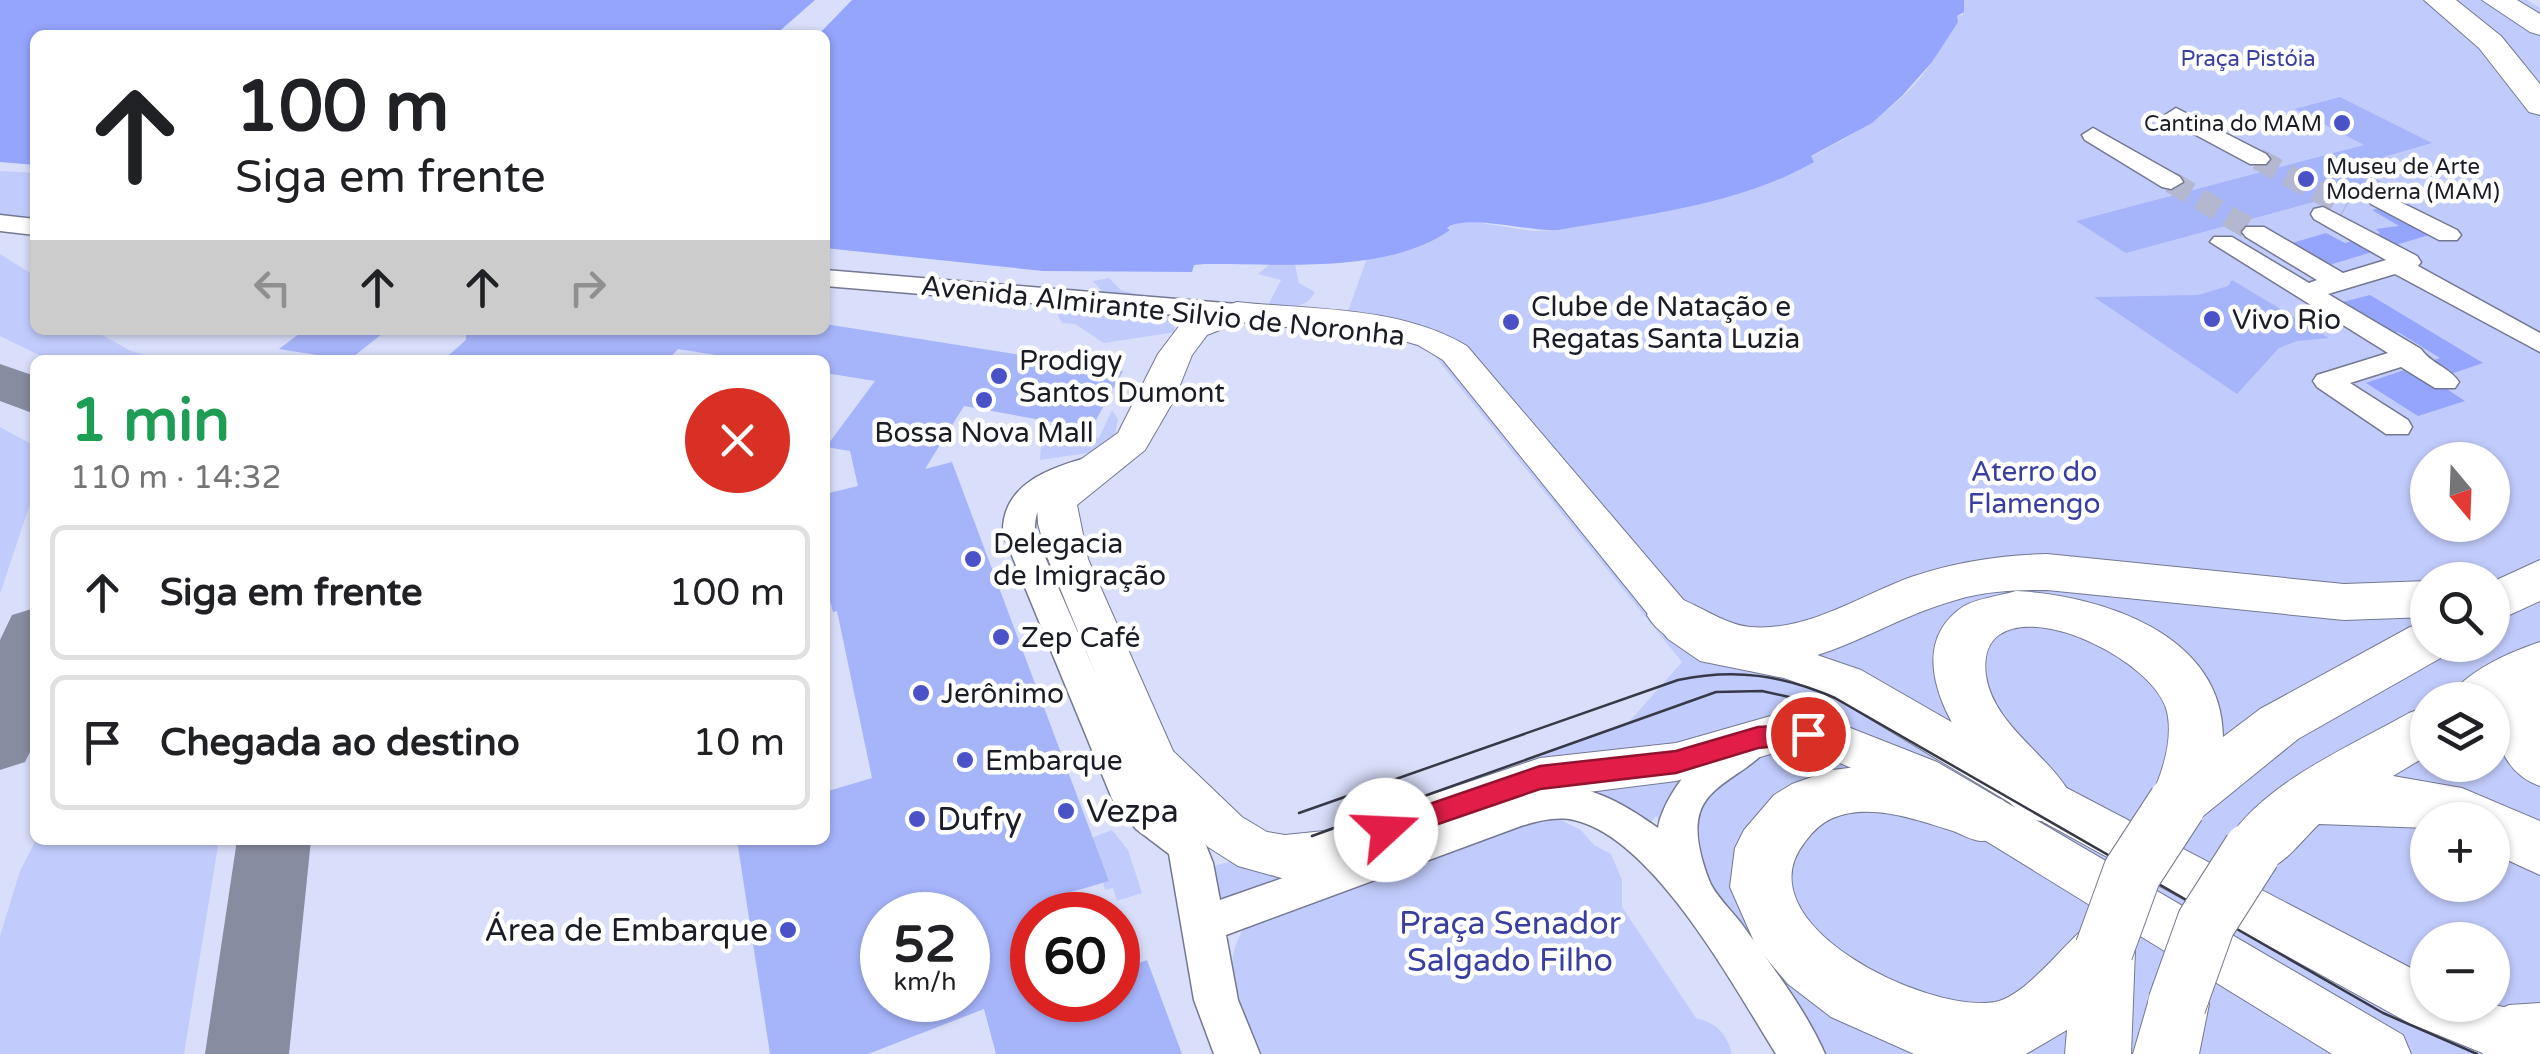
<!DOCTYPE html>
<html lang="pt">
<head>
<meta charset="utf-8">
<style>
	body { margin:0; font-family:"Varela Round",sans-serif; background:#f6f6f6; color:#202124; height:100vh; display:flex; flex-direction:column; font-size:38px; white-space:nowrap }
	* { box-sizing:border-box; margin:0 }
	p { font-size:32px; color:#757577 }
	.icon { flex:none; width:55px; height:55px; fill:none; stroke:currentColor; stroke-width:2; stroke-linecap:round; stroke-linejoin:round }
	.map { position:relative; flex:1; overflow:hidden }
	.sheet { position:absolute; left:30px; top:355px; width:800px; height:490px; display:flex; flex-direction:column; background:#fff; border-radius:15px; box-shadow:0 2px 8px #0004 }
	.sheet>* { flex:none }
	.guide { position:absolute; left:30px; top:30px; width:800px; height:305px; border-radius:15px; box-shadow:0 2px 8px #0004; background:#fff; color:#202124; overflow:hidden }
	.needle { width:65px; rotate:161deg }
	.buttons { position:absolute; left:2410px; top:442px; display:grid; gap:20px }
	.buttons a { display:grid; place-items:center; width:100px; height:100px; border-radius:50%; background:#fff; box-shadow:0 2px 8px #0004; font-size:50px }
	.speed { position:absolute; left:860px; top:892px; display:flex; gap:20px; font-size:50px; font-weight:700; text-align:center }
	.speed>* { display:grid; place-content:center; width:130px; height:130px; border-radius:50%; background:#fff; box-shadow:0 2px 8px #0004; line-height:1 }
	.speed small { font-size:25px; font-weight:400 }
	.speed .limit { border:15px solid #d22; background:#fff; color:#111 }
	.pin { position:absolute; display:grid; place-items:center; width:85px; height:85px; color:#fff; margin:-42px; border:5px solid #fff; border-radius:50%; box-shadow:0 2px 10px #0007 }
	.me { position:absolute; width:110px; margin:-55px; rotate:70deg; stroke-linejoin:round; filter:drop-shadow(0 0 8px #0008) }
	.turn { display:flex; align-items:center; gap:35px; height:210px; padding:0 40px; font-size:45px }
	.turn .icon { width:130px; height:130px; stroke-width:2.5 }
	.turn b { display:block; font-size:70px; line-height:85px }
	.lanes { display:flex; align-items:center; height:95px; padding:0 40px; background:#0003; justify-content:center; gap:50px; direction:ltr }
	.lanes .off { opacity:.35 }
	.round { display:grid; place-items:center; flex:none; width:105px; height:105px; border-radius:52px; background:#f6f6f6 }
	.head { display:flex; align-items:center; justify-content:space-between; height:170px; padding:0 40px }
	h1 { font-size:60px; font-weight:800; line-height:75px; color:#1e9e55 }
	ul { padding:0; list-style:none }
	li { display:flex; align-items:center; gap:30px; height:135px; margin:0 20px 15px; padding:0 20px; border:5px solid #e0e0e0; border-radius:15px }
	li div { flex:1 }
	li b { display:block; font-size:38px }
	li em { font-style:normal }
	.map>svg:first-child { display:block }
	.green { fill:#c2ccfc; fill-rule:evenodd }
	.water { fill:#95a4fc }
	.lines { fill:none; stroke-linecap:round; stroke-linejoin:round }
	.taxiway { fill:#888ca0; fill-rule:evenodd }
	.building { fill:#a6b4fa; fill-rule:evenodd }
	.minor-tunnel { stroke:#b3b8d0; stroke-width:22; stroke-dasharray:22 11; stroke-linecap:butt }
	.minor-casing { stroke:#737890; stroke-width:3 }
	.major-casing { stroke:#737890; stroke-width:2 }
	.highway-casing { stroke:#737890; stroke-width:2 }
	.minor { fill:#fff; fill-rule:evenodd }
	.major { fill:#fff; fill-rule:evenodd }
	.highway { fill:#fff; fill-rule:evenodd }
	.tram { stroke:#373946; stroke-width:2.5 }
	.highway-bridge-casing { stroke:#737890; stroke-width:60; stroke-linecap:butt }
	.highway-bridge { stroke:#fff; stroke-width:58 }
	.route { fill:#e11d48; stroke:#92132f; stroke-width:2.5 }
	.poi-dot { fill:#4b52c7; stroke:#fff; stroke-width:4 }
	.labels { text-anchor:middle; stroke-width:9; stroke-linejoin:round; paint-order:stroke }
	.far-park-label { font-size:22px; fill:#393ea1; stroke:#fff }
	.far-poi-label { font-size:22px; fill:#1a1c26; stroke:#fff; text-anchor:end }
	.poi-label { font-size:28px; fill:#1a1c26; stroke:#fff; text-anchor:start }
	.street-label { font-size:28px; fill:#1a1c26; stroke:#fff }
	.park-label { font-size:28px; fill:#393ea1; stroke:#fff }
	.near-poi-label { font-size:32px; fill:#1a1c26; stroke:#fff; text-anchor:start }
	.near-park-label { font-size:32px; fill:#393ea1; stroke:#fff }
</style>
</head>
<body>
<div class="map">
<svg width="2540" height="1054" viewBox="0 0 2540 1054">
	<rect width="100%" height="100%" fill="#d9dffa"/>
	<path class="green" d="M1964,0H2527L2540,8V1054H1817L1656,816L1650,823L1601,799L1221,903L1210,867L1308,840L1627,724L1682,662L1433,354L1347,314L1367,258L1417,247L1462,220L1533,231L1559,230L1686,206L1798,170L1814,161L1810,157C1856,134 1903,106 1932,62C1941,48 1946,34 1958,22L1956,16L1963,15ZM2428,460H2492V525H2428ZM2428,580H2492V645H2428ZM2428,700H2492V765H2428ZM2428,820H2492V885H2428ZM2428,940H2492V1005H2428Z
		M0,171L35,173V221L0,216Z
		M0,254L35,276V330H93L131,351L164,360H49L0,336Z
		M1270,264H1295L1299,283L1315,292C1305,311 1288,307 1268,305L1281,280L1258,274Z
		M1109,278L1121,290L1154,299L1161,313L1170,316L1176,332L1104,343L1075,324L1062,323L1055,310L1042,306L1105,295L1093,281Z
		M1112,410L1118,419L1114,439L1095,452L1040,460L1041,445L1051,428H1057L1054,437L1062,438L1065,433L1099,438Z
		M0,427L35,446V489L0,594Z
		M1553,816L1581,830L1594,845L1611,854L1622,880V907L1696,1018C1717,1023 1727,1034 1732,1054H1262C1244,1009 1216,973 1244,928L1516,819Z
		M1112,830L1128,850L1142,893L1117,901L1113,888L1105,890L1103,882L1109,880L1091,838Z
		M36,840H219L184,1054H0V936L20,871Z"/>
	<path class="water" d="M0,0H815L775,35H35V165L0,162Z
		M852,0H1964V12L1957,16L1958,22L1932,62L1902,96L1872,123L1811,156L1814,162C1739,205 1643,215 1559,230C1528,232 1467,213 1447,228L1450,230C1386,275 1280,263 1205,264L1194,265L1192,272L1043,271L825,248V35H818Z
		M2380,208L2429,235L2329,265L2292,243L2326,233L2345,243L2380,233L2376,229L2399,226L2372,210Z
		M2370,295L2483,363L2433,380L2465,401L2418,416L2366,383L2440,358L2398,332L2387,335L2335,304Z"/>
	<g class="lines">
		<path class="taxiway" d="M0,364L35,376V414L0,401Z
			M35,608V742L25,762L0,770V640L12,615Z
			M237,840H311L289,1054H205Z"/>
	</g>
	<path class="building" d="M2340,97L2432,143L2353,166L2384,183L2126,253L2076,221L2364,145L2295,109Z
		M2232,280L2329,338L2297,341L2279,348L2237,394L2094,297L2198,295L2228,286Z
		M825,324L1123,371L1091,429L964,406L925,469L952,462L1109,881L1058,896L1048,915H1032V1000H1118V971L1147,960L1182,1054H996L984,1009L868,1054H770L737,840H825V792L872,778L837,611L833,612L825,583V494L858,486L850,451L826,447L875,381L825,373V360H746L678,349L668,360H443L466,340V330H825ZM882,915H968V1000H882Z
		M304,330H387L349,360L279,349Z"/>
	<g class="lines">
		<path class="minor-tunnel" d="M2258,159L2346,207
			M2171,182L2255,232"/>
		<defs>
			<path id="minor" d="M2176,108L2266,154L2270,159L2266,164H2250L2168,120L2165,115Z
				M2093,128L2180,177L2183,182L2171,189L2162,187L2085,140L2082,135Z
				M2380,192L2457,230L2461,235L2457,240H2439L2371,204L2368,199L2371,194Z
				M2323,207L2417,256L2421,262L2418,266L2540,333V352L2395,274L2328,294L2421,349C2430,363 2449,367 2459,382L2455,388H2435L2401,367L2350,383L2408,420L2412,427L2408,434H2386L2317,387L2313,381L2317,375L2388,353L2210,242L2214,237H2232L2309,283L2317,280L2246,237L2242,232L2246,227H2264L2343,273L2386,260L2314,219L2311,214L2314,209Z
				M0,215L35,219V235L0,231Z
				M825,270L1237,304L1251,312L1237,320L825,286Z
				M1093,456L1104,459L1109,466C1089,498 1032,475 1035,534L1142,780L1174,812L1194,815L1213,863L1220,900L1540,788C1585,780 1623,803 1658,828C1664,789 1724,717 1765,731L1771,742C1756,771 1711,780 1700,812C1693,832 1702,862 1709,880C1714,894 1731,910 1741,923C1770,964 1805,1008 1825,1054H1776C1734,987 1654,838 1574,820C1557,816 1538,821 1521,826L1226,935L1238,1000L1260,1054H1214L1194,1000L1169,854L1136,829L1113,801L1003,534C1001,483 1052,467 1093,456Z"/>
			<path id="major" d="M1237,302C1313,310 1400,306 1467,346L1698,617L1726,634L1788,645L1861,670L2061,785L2428,977V1005L2492,1004L2540,1017V1054H2485L2409,1023L2027,813L1829,694L1784,678L1700,661L1668,639L1443,360L1418,345L1393,338L1240,322L1207,335L1192,355L1174,400L1145,450L1077,505L1088,559L1173,751L1242,817L1267,832L1285,835L1324,831L1540,758L1676,743L1774,715L1825,718L1937,762L2403,1035L2411,1054H2332L1903,790L1821,755L1774,753L1676,781L1541,798L1324,875L1285,879L1238,866L1208,847L1138,777L1048,559L1038,524L1037,503L1043,494L1056,477L1118,433L1158,354L1183,321Z"/>
			<path id="highway" d="M2424,0H2456L2501,36L2540,84V115L2529,112L2479,48Z
				M2482,0H2517L2540,14V35L2530,32Z
				M2047,554L2344,584L2428,581V617L2344,620L2047,590C2017,590 1985,591 1956,600C1863,626 1797,694 1695,650C1675,642 1657,633 1647,615L1654,602L1672,596C1699,604 1722,624 1750,627C1807,632 1859,596 1911,577C1955,562 2000,555 2047,554Z
				M2540,560V601L2492,623V582Z
				M2016,591C2099,595 2223,633 2223,737L2260,709L2410,627L2428,622V645H2452L2446,655L2298,739L2197,821L2177,828L2157,821L2148,804C2161,777 2175,738 2166,708C2151,662 2041,605 1999,635C1986,644 1984,661 1986,676C1994,727 2051,755 2073,799L2064,816C2050,821 2042,824 2028,817C2011,809 1994,782 1982,767C1948,725 1902,647 1964,606C1978,598 2000,596 2016,591Z
				M2540,642V786C2504,774 2492,736 2492,700H2448C2463,672 2510,652 2540,642Z
				M2428,706V755L2393,776L2462,788L2540,821V875L2492,853V820H2428V828L2319,824C2291,851 2273,884 2231,869L2222,851C2253,787 2349,747 2409,713Z
				M1873,765L1915,772L2003,800L2012,817L2003,834C1997,836 1988,841 1982,841C1973,841 1961,834 1953,831C1918,820 1870,802 1833,818C1821,823 1813,831 1805,842C1740,923 1927,1014 1995,1002C2025,996 2061,948 2083,929C2087,926 2098,923 2104,921L2126,930L2135,950L2131,1054H2065L2067,1030L2026,1054H1914L1831,1017L1788,984L1756,946L1730,887L1735,848L1744,830L1774,795L1792,784L1832,770Z
				M2177,974L2200,982L2209,1004L2199,1054H2133L2154,982Z
				M2540,1003V1054H2483L2476,1037L2486,1015L2509,1005Z"/>
		</defs>
		<use href="#minor" class="minor-casing"/>
		<use href="#major" class="major-casing"/>
		<use href="#highway" class="highway-casing"/>
		<use href="#minor" class="minor"/>
		<use href="#major" class="major"/>
		<use href="#highway" class="highway"/>
		<path class="tram" d="M1299,813L1678,680C1735,668 1782,675 1835,698L2383,1013L2477,1054
			M1312,836L1716,692L1762,691L1816,703"/>
		<defs>
			<path id="highway-bridge" d="M2104,950L2132,873L2177,804
				M2177,1004L2206,923L2252,851"/>
		</defs>
		<use href="#highway-bridge" class="highway-bridge-casing"/>
		<use href="#highway-bridge" class="highway-bridge"/>
	</g>
	<path class="route" d="M1808,724L1818,727L1822,734L1818,742L1758,748L1676,773L1540,789L1386,842L1377,839L1373,830L1377,822L1540,766L1676,751L1758,727Z"/>
	<g class="poi-dot">
		<circle cx="2342" cy="123" r="10"/>
		<circle cx="2306" cy="179" r="10"/>
		<circle cx="2212" cy="319" r="10"/>
		<circle cx="1511" cy="322" r="10"/>
		<circle cx="999" cy="376" r="10"/>
		<circle cx="984" cy="400" r="10"/>
		<circle cx="973" cy="559" r="10"/>
		<circle cx="1001" cy="637" r="10"/>
		<circle cx="921" cy="693" r="10"/>
		<circle cx="965" cy="760" r="10"/>
		<circle cx="1066" cy="811" r="10"/>
		<circle cx="917" cy="819" r="10"/>
		<circle cx="788" cy="930" r="10"/>
	</g>
	<g class="labels">
		<g class="far-park-label">
			<text x="2248" y="66">Praça Pistóia</text>
		</g>
		<g class="far-poi-label">
			<text x="2322" y="131">Cantina do MAM</text>
			<text x="2326" y="174" text-anchor="start">Museu de Arte<tspan x="2326" dy="25">Moderna (MAM)</tspan></text>
		</g>
		<g class="poi-label">
			<text x="1531" y="316">Clube de Natação e<tspan x="1531" dy="32">Regatas Santa Luzia</tspan></text>
			<text x="2232" y="329">Vivo Rio</text>
			<text x="1019" y="370">Prodigy<tspan x="1019" dy="32">Santos Dumont</tspan></text>
			<text x="984" y="442" text-anchor="middle">Bossa Nova Mall</text>
			<text x="993" y="553">Delegacia<tspan x="993" dy="32">de Imigração</tspan></text>
			<text x="1021" y="647">Zep Café</text>
			<text x="941" y="703">Jerônimo</text>
			<text x="985" y="770">Embarque</text>
		</g>
		<g class="street-label">
			<text transform="translate(1163 310) rotate(6)" y="10">Avenida Almirante Silvio de Noronha</text>
		</g>
		<g class="park-label">
			<text x="2034" y="481">Aterro do<tspan x="2034" dy="32">Flamengo</tspan></text>
		</g>
		<g class="near-poi-label">
			<text x="1086" y="822">Vezpa</text>
			<text x="937" y="830">Dufry</text>
			<text x="768" y="941" text-anchor="end">Área de Embarque</text>
		</g>
		<g class="near-park-label">
			<text x="1510" y="934">Praça Senador<tspan x="1510" dy="37">Salgado Filho</tspan></text>
		</g>
	</g>
</svg>
<div class="buttons">
<a><svg class="needle" viewBox="-14 -14 28 28"><path d="M0-13l5 13h-10z" fill="#e53935"/><path d="M0 13l5-13h-10z" fill="#757577"/></svg></a>
<a><svg class="icon" aria-label="search" viewBox="0 0 24 24"><circle cx="10" cy="10" r="6"/><path d="M15 15l6 6"/></svg></a>
<a><svg class="icon" aria-label="layers" viewBox="0 0 24 24"><path d="M12 4l9 5-9 5-9-5zM3 14l9 5 9-5"/></svg></a>
<a>+</a>
<a>−</a>
</div>
<div class="speed"><div>52<small>km/h</small></div><div class="limit">60</div></div>
<div class="pin" style="left:1808px;top:734px;background:#d93025"><svg class="icon" aria-label="arrive" viewBox="0 0 24 24"><path d="M6 21V4h12l-3 4 3 4H6"/></svg></div>
<svg class="me" style="left:1386px;top:830px" viewBox="-20 -20 40 40"><circle r="19" fill="#fff"/><path d="M0-13L10 11 0 6-10 11z" fill="#e11d48"/></svg>
<div class="guide">
<div class="turn"><svg class="icon" aria-label="ahead" viewBox="0 0 24 24"><path d="M12 20V5M6 11l6-6 6 6"/></svg><div><b>100 m</b>Siga em frente</div></div>
<div class="lanes"><svg class="icon off" aria-label="left" viewBox="0 0 24 24"><path d="M17 20v-9H6M10 6l-5 5 5 5"/></svg><svg class="icon" aria-label="ahead" viewBox="0 0 24 24"><path d="M12 20V5M6 11l6-6 6 6"/></svg><svg class="icon" aria-label="ahead" viewBox="0 0 24 24"><path d="M12 20V5M6 11l6-6 6 6"/></svg><svg class="icon off" aria-label="right" viewBox="0 0 24 24"><path d="M7 20v-9h11M14 6l5 5-5 5"/></svg></div>
</div>
<section class="sheet">
<div class="head"><div><h1>1 min</h1><p>110 m · 14:32</p></div><a class="round" style="background:#d93025;color:#fff"><svg class="icon" aria-label="close" viewBox="0 0 24 24"><path d="M6 6l12 12M18 6L6 18"/></svg></a></div>
<ul>
<li><svg class="icon" aria-label="ahead" viewBox="0 0 24 24"><path d="M12 20V5M6 11l6-6 6 6"/></svg><div><b>Siga em frente</b></div><em>100 m</em></li>
<li><svg class="icon" aria-label="arrive" viewBox="0 0 24 24"><path d="M6 21V4h12l-3 4 3 4H6"/></svg><div><b>Chegada ao destino</b></div><em>10 m</em></li>
</ul>
</section>
</div>
</body>
</html>
